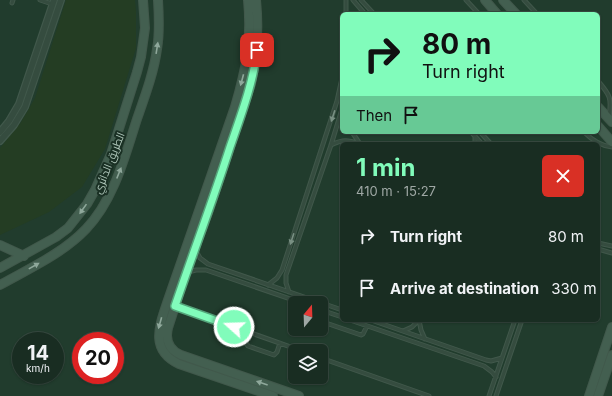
<!DOCTYPE html>
<html lang="en">
<head>
<meta charset="utf-8">
<style>
	body { margin:0; font-family:Inter,Cairo,sans-serif; background:#22352a; color:#f1f3f6; height:100vh; display:flex; flex-direction:column; font-size:15px; white-space:nowrap }
	* { box-sizing:border-box; margin:0 }
	p { font-size:13px; color:#9fa8a5 }
	.icon { flex:none; width:22px; height:22px; fill:none; stroke:currentColor; stroke-width:2; stroke-linecap:round; stroke-linejoin:round }
	.map { position:relative; flex:1; overflow:hidden }
	.drawer { position:absolute; left:340px; top:142px; width:260px; height:180px; display:flex; flex-direction:column; background:#192d22; border-radius:6px; box-shadow:0 1px 3px #0004,0 0 0 1px #374940 }
	.drawer>* { flex:none }
	.top-card { position:absolute; left:340px; top:12px; width:260px; height:122px; border-radius:6px; box-shadow:0 1px 3px #0004,0 0 0 1px #374940; background:#81fcbb; color:#111; overflow:hidden }
	.needle { width:26px; rotate:19deg }
	.controls { position:absolute; left:288px; top:296px; display:grid; gap:8px }
	.controls a { display:grid; place-items:center; width:40px; height:40px; border-radius:6px; background:#192d22; box-shadow:0 1px 3px #0004,0 0 0 1px #374940; font-size:20px }
	.speed { position:absolute; left:12px; top:332px; display:flex; gap:8px; font-size:20px; font-weight:700; text-align:center }
	.speed>* { display:grid; place-content:center; width:52px; height:52px; border-radius:50%; background:#192d22; box-shadow:0 1px 3px #0004,0 0 0 1px #374940; line-height:1 }
	.speed small { font-size:10px; font-weight:400 }
	.speed .limit { border:6px solid #d22; background:#fff; color:#111 }
	.pin { position:absolute; display:grid; place-items:center; width:34px; height:34px; color:#fff; margin:-17px; border-radius:8px; box-shadow:0 2px 6px #0006 }
	.me { position:absolute; width:44px; margin:-22px; rotate:290deg; stroke-linejoin:round; filter:drop-shadow(0 0 3px #0008) }
	.turn { display:flex; align-items:center; gap:14px; height:84px; padding:0 16px; font-size:18px }
	.turn .icon { width:52px; height:52px; stroke-width:2.5 }
	.turn b { display:block; font-size:28px; line-height:34px }
	.then { display:flex; align-items:center; height:38px; padding:0 16px; background:#0003; gap:8px; font-size:15px }
	.round { display:grid; place-items:center; flex:none; width:42px; height:42px; border-radius:6px; background:#22352a }
	.head { display:flex; align-items:center; justify-content:space-between; height:68px; padding:0 16px }
	h1 { font-size:24px; font-weight:700; line-height:30px; color:#81fcbb }
	ul { padding:0; list-style:none }
	li { display:flex; align-items:center; gap:12px; height:52px; padding:0 16px }
	li div { flex:1 }
	li b { display:block; font-size:15px }
	li em { font-style:normal }
	.map>svg:first-child { display:block }
	.green { fill:#243d23 }
	.lines { fill:none; stroke-linecap:round; stroke-linejoin:round }
	.lane-casing { stroke:#41584b; stroke-width:5 }
	.street-casing { stroke:#41584b; stroke-width:8 }
	.secondary-casing { stroke:#41584b; stroke-width:10 }
	.lane { stroke:#354c3f; stroke-width:3 }
	.street { stroke:#354c3f; stroke-width:5.5 }
	.secondary { stroke:#435f50; stroke-width:8 }
	.oneway { fill:#8fa89b }
	.oneway2 { fill:#799083 }
	.route-casing { stroke:#54a47a; stroke-width:10 }
	.route { stroke:#81fcbb; stroke-width:7 }
	.labels { text-anchor:middle; stroke-width:4; stroke-linejoin:round; paint-order:stroke }
	.street-label { font-size:11px; fill:#b0c8bb; stroke:#1a3024 }
</style>
</head>
<body>
<div class="map">
<svg width="612" height="396" viewBox="0 0 612 396">
	<rect width="100%" height="100%" fill="#213c2d"/>
	<path class="green" d="M66,0H135L136,11V48L105,149L82,187L49,212L0,235V148L21,122L35,98Z"/>
	<g class="lines">
		<defs>
			<path id="lane" d="M40,0L52,4
				M346,0V14
				M353,0L365,14
				M361,0L374,14
				M466,0L479,14
				M524,0L537,14
				M12,3L13,0
				M598,81C610,95 612,98 609,117
				M352,132L360,144
				M471,132L482,144
				M480,132L491,144
				M584,132C592,140 600,146 612,147
				M475,144V136
				M331,145C343,139 348,140 360,144
				M598,243L612,246
				M598,249L612,253
				M196,251L200,258L208,264L342,310
				M188,272L196,270H206L302,303
				M268,285L277,278L282,270L337,101L342,78
				M289,292L286,283V275L331,145L342,109
				M175,306L302,351
				M321,310L342,317
				M323,310L321,319L323,322L361,335L363,334L367,326
				M350,320L484,366L492,372L496,377
				M371,320L486,360L491,361L502,358
				M419,320L421,330L425,339
				M403,331L412,327L419,320
				M249,332L246,343L248,346L274,355L277,352L280,343
				M321,358L429,396
				M489,396L515,320
				M496,396L522,320"/>
			<path id="street" d="M0,132L9,121L19,104L54,0
				M0,141L14,125L25,107L61,0"/>
			<path id="secondary" d="M248,0C252,41 246,69 235,107L167,303C159,327 150,350 179,364L273,396
				M256,0C259,29 257,56 251,84L209,210L186,272L168,328C165,340 169,350 181,355L299,396
				M485,0L497,14
				M503,0L516,14
				M598,107L612,122
				M598,126L612,142
				M0,245L24,256
				M0,268L56,237L68,228L87,204L95,190L111,154L137,72L141,57L145,28L143,0
				M0,285C30,268 62,254 86,229C114,200 125,156 137,119C145,96 154,72 157,49C160,33 159,16 158,0
				M589,396L612,327
				M598,396L612,355"/>
		</defs>
		<use href="#lane" class="lane-casing"/>
		<use href="#street" class="street-casing"/>
		<use href="#secondary" class="secondary-casing"/>
		<use href="#lane" class="lane"/>
		<use href="#street" class="street"/>
		<use href="#secondary" class="secondary"/>
	</g>
	<defs><path id="oneway-solid" d="M-6-.8H1V-3.2L6.5 0L1 3.2V.8H-6Z"/></defs>
	<g class="oneway">
		<use href="#oneway-solid" transform="translate(157 48) rotate(-81)"/>
		<use href="#oneway-solid" transform="translate(242 80) rotate(105)"/>
		<use href="#oneway-solid" transform="translate(119 173) rotate(-68)"/>
		<use href="#oneway-solid" transform="translate(83 209) rotate(125)"/>
		<use href="#oneway-solid" transform="translate(34 266) rotate(-29)"/>
		<use href="#oneway-solid" transform="translate(160 323) rotate(106)"/>
		<use href="#oneway-solid" transform="translate(262 383) rotate(-161)"/>
	</g>
	<g class="oneway2">
		<use href="#oneway-solid" transform="translate(333 116) rotate(108)"/>
		<use href="#oneway-solid" transform="translate(292 239) rotate(108)"/>
	</g>
	<g class="lines">
		<defs>
			<path id="route" d="M234,327L175,306C193,253 213,200 230,147C241,115 253,84 257,50"/>
		</defs>
		<use href="#route" class="route-casing"/>
		<use href="#route" class="route"/>
	</g>
	<g class="labels">
		<g class="street-label">
			<text transform="translate(109 163) rotate(-68)" y="4">الطريق الدائري</text>
		</g>
	</g>
</svg>
<div class="controls">
<a><svg class="needle" viewBox="-14 -14 28 28"><path d="M0-13l5 13h-10z" fill="#e53935"/><path d="M0 13l5-13h-10z" fill="#9fa8a5"/></svg></a>
<a><svg class="icon" aria-label="layers" viewBox="0 0 24 24"><path d="M12 4l9 5-9 5-9-5zM3 14l9 5 9-5"/></svg></a>
</div>
<div class="speed"><div>14<small>km/h</small></div><div class="limit">20</div></div>
<div class="pin" style="left:257px;top:50px;background:#d93025"><svg class="icon" aria-label="arrive" viewBox="0 0 24 24"><path d="M6 21V4h12l-3 4 3 4H6"/></svg></div>
<svg class="me" style="left:234px;top:327px" viewBox="-20 -20 40 40"><circle r="17" fill="#81fcbb" stroke="#fff" stroke-width="3"/><path d="M0-11L8 9 0 5-8 9z" fill="#fff"/></svg>
<div class="top-card">
<div class="turn"><svg class="icon" aria-label="right" viewBox="0 0 24 24"><path d="M7 20v-9h11M14 6l5 5-5 5"/></svg><div><b>80 m</b>Turn right</div></div>
<div class="then">Then<svg class="icon" aria-label="arrive" viewBox="0 0 24 24"><path d="M6 21V4h12l-3 4 3 4H6"/></svg></div>
</div>
<section class="drawer">
<div class="head"><div><h1>1 min</h1><p>410 m · 15:27</p></div><a class="round" style="background:#d93025;color:#fff"><svg class="icon" aria-label="close" viewBox="0 0 24 24"><path d="M6 6l12 12M18 6L6 18"/></svg></a></div>
<ul>
<li><svg class="icon" aria-label="right" viewBox="0 0 24 24"><path d="M7 20v-9h11M14 6l5 5-5 5"/></svg><div><b>Turn right</b></div><em>80 m</em></li>
<li><svg class="icon" aria-label="arrive" viewBox="0 0 24 24"><path d="M6 21V4h12l-3 4 3 4H6"/></svg><div><b>Arrive at destination</b></div><em>330 m</em></li>
</ul>
</section>
</div>
</body>
</html>
